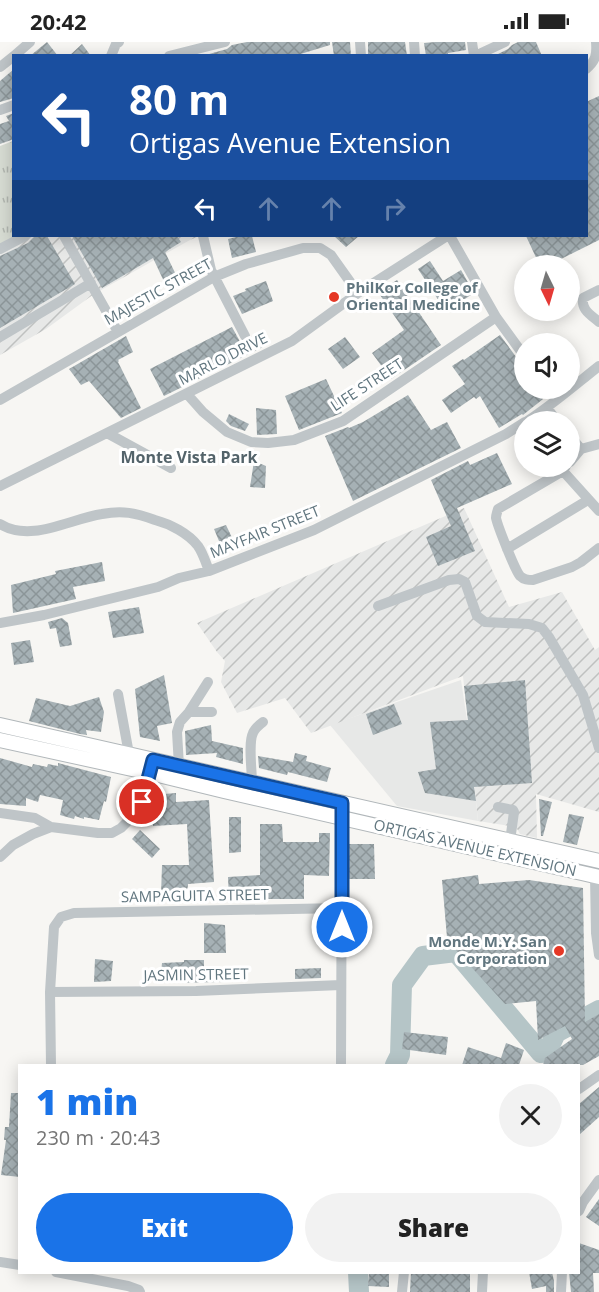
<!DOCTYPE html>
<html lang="en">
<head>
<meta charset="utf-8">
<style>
	body { margin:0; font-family:"Open Sans",sans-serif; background:#f2f2f2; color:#222; height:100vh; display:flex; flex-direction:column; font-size:22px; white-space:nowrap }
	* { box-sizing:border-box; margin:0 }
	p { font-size:20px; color:#767676 }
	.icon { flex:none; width:33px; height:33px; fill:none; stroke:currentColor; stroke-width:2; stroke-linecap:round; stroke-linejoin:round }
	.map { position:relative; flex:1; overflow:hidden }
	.side { position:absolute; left:18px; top:1022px; width:562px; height:210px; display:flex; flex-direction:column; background:#fff; border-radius:0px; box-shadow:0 3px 15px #0003 }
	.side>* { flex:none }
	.guide { position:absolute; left:12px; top:12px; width:576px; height:183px; border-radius:0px; box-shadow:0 3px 15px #0003; background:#1a4fa0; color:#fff; overflow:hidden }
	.needle { width:39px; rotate:175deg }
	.fabs { position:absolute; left:514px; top:213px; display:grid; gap:12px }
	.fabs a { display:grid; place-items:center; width:66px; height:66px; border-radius:50%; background:#fff; box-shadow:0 3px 15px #0003; font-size:30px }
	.pin { position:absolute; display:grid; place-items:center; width:51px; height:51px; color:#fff; margin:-26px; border:3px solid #fff; border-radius:50%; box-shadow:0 2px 6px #0007 }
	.me { position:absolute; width:66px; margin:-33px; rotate:0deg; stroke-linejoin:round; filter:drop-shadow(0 0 4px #0008) }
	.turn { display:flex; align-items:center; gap:21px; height:126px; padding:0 18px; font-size:27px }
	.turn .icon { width:78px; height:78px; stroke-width:2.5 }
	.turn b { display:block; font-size:42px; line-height:51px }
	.lanes { display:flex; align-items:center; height:57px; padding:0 18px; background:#0003; justify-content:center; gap:30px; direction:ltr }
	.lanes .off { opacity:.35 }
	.round { display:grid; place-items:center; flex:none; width:63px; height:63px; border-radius:32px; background:#f2f2f2 }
	.headline { display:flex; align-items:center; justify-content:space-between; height:102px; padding:0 18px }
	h1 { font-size:36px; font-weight:800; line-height:45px; color:#1a73e8 }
	.action { display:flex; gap:12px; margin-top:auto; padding:12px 18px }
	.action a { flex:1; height:69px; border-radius:36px; background:#1a73e8; color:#fff; font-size:24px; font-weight:800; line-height:69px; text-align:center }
	.action a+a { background:#f2f2f2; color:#222 }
	.status { display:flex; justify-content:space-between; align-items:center; height:42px; padding:0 30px; background:#fff; direction:ltr }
	.status svg { height:16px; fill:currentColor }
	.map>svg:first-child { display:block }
	.built { fill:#e7e8e7 }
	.industrial { fill:url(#industrial-furrows) }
	.park { fill:url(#park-tufts) }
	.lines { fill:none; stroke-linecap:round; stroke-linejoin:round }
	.river { stroke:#b5c5c7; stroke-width:20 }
	.building { fill:url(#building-cross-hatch) }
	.major-casing { stroke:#b1b7ba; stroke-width:16 }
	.minor { stroke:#bfc5c8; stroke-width:10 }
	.major { stroke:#fff; stroke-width:14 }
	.route-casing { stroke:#114b97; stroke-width:15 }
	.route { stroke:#1a73e8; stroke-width:10 }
	.poi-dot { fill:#e53826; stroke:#fff; stroke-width:2 }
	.labels { text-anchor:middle; stroke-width:6; stroke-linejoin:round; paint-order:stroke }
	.poi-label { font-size:15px; font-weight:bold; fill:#61767f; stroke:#fff; text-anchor:start }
	.street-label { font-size:15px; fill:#61767f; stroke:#fff }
	.neighbourhood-label { font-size:16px; font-weight:bold; fill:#53636a; stroke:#fff }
</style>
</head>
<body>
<div class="status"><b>20:42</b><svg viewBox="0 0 49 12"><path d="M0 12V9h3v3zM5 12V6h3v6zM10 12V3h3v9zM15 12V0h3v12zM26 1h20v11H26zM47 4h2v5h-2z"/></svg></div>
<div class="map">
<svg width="599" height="1250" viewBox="0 0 599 1250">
	<defs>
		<pattern id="industrial-furrows" width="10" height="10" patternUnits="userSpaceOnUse" patternTransform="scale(1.5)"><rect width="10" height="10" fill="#e7e8e7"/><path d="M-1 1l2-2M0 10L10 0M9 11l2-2" fill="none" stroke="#bfc1c0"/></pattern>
		<pattern id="park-tufts" width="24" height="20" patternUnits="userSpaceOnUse" patternTransform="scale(1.5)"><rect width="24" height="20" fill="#d7dcd3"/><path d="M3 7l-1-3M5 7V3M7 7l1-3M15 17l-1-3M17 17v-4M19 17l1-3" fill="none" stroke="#b2b7b0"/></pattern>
		<pattern id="building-cross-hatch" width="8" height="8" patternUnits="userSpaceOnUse" patternTransform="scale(1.5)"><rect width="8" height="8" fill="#a6b1b5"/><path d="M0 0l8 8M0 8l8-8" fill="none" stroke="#8b9598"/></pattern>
	</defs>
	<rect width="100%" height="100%" fill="#f7f6f3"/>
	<path class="built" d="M461,638L467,678L478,779L397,764L330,683Z"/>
	<path class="industrial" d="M29,194H199L190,198L94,252L46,287L0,313V210Z
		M464,466L509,565L562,550L595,608L599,605V770L536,752L537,796L520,792L516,785L478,779L463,634L311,691L285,656L237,671L221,640L225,619L217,610L197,581Z"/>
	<path class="park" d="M13,99L14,194H29L0,210V104Z"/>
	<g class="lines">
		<path class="river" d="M395,1023L400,1013L402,943L423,914L456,910L541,1011L549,1006L556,991L599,968
			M358,1230L359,1250"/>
	</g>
	<path class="building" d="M47,0L58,14H30Z
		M247,0H330V3L294,14H202L227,7L232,3Z
		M332,0H350L351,14H334Z
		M368,0H405L407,14H368Z
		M435,0H465L466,8L448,11V14H426L424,1Z
		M518,0H536L542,14H494L508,7L512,3Z
		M82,2L91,14H69Z
		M14,27V56L0,60V39Z
		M599,54V198L547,224H540L526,194H586V60Z
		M14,71V97L0,102V82L9,79L6,74Z
		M35,194H47L75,242L0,286V214L28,201Z
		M72,194H177L181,200L165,210L180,241L168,248L153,216L102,246Z
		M240,194H252L256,210L232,216L228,197Z
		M334,194H359L346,205Z
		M430,219L443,239L461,228L474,251L448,268L442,258L439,259L418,227Z
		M397,238L441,303L391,337L372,311L404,288L378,250Z
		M266,239L273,259L242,272L233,254L246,249L245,247Z
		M232,285L243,305L263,295L267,303L164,354L150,327Z
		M500,293L525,327V346H535L543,357L523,373L522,372L499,386L480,354L476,357L474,355L451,371L442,358L465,342L452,324L463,317L464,318Z
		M126,294L133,310L118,318L119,319L118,320L141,366L121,376L89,339L81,343L69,327Z
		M345,295L360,315L343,327L328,307Z
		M326,337L342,371L299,388L285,354Z
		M408,353L431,388L447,380L461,406L353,459L325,394L348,385L349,386L363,380Z
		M256,366L276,368L277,392L257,393Z
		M229,372L249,382L245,389L231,384L226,379Z
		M497,411L512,442L457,466L475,509L438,524L426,495L451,484L431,438L468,419L470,423Z
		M254,419L266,424L265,446L250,445Z
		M226,483L237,506L224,511L214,487Z
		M102,520L105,539L73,545L76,557L13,571L11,543L56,532L55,529Z
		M139,565L144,591L113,596L108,570Z
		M62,576L68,581L72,603L60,605L56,586L50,587L48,580Z
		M30,598L34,620L14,623L11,601Z
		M164,633L172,681L157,684L160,699L140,695L135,647Z
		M525,638L532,741L474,745L476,759L425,751L418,730L436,727L430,680L468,678L464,644Z
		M99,655L104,670L101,690L86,688L87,693L80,692L29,679L36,656L70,664Z
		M394,662L402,682L373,693L366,672Z
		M211,683L212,699L243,706V722L216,715L217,711L186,713L185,689Z
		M295,711L307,714L306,719L331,726L327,740L288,730L287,733L259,726L258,714L293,720Z
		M0,716L32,725L33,722L47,725L48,722L58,724V721L111,735L106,760L104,759L99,778L84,775V777L75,774L74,777L60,773L63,758L40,753L38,760L26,756V764L0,762Z
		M176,751V760L209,758L214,840L188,842L187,853H161L162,823H189L187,782L153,784L151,756L152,753Z
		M539,757L552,760L543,794H541Z
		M569,772L584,775L577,803L563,800Z
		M229,775H241V810L229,811Z
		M260,782H282L283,800H319V791H330L329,834L304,833V857H260L261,858L229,859L228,835L260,833Z
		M140,788L160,807L152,816L132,797Z
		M349,802H374L375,837H349Z
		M478,833L479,842L529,838L583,846L585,980L599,972V1014L583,1023H543L545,1016L572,997L565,984L538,998L536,959L505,962L454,906L448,907L442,838Z
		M204,881L225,883L226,911H204Z
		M95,917L113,919L111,939L94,940Z
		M184,918H204V927H224L225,940L160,941L162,921L184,920Z
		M321,926V936L295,937V927Z
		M404,990L448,995L446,1013L402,1007Z
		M506,1001L524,1008L519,1023H462L468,1005L501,1016Z
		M599,1045V1075L579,1093V1062Z
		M11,1051H20V1135L1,1133L6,1098H4L5,1085H9Z
		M599,1157V1184L586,1175Z
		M579,1201L599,1208V1231H593L594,1250H571L569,1230H579Z
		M369,1230H389V1245L368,1244Z
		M411,1230H470V1250H410Z
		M529,1230H552L554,1239V1250H546V1244L532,1247Z"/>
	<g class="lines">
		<defs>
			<path id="major" d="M0,683L599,819
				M0,698L150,731L224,749L599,835"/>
		</defs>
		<use href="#major" class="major-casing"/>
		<path class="minor" d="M360,0L361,14
			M414,0L415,14
			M472,0L474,14
			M14,14L30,0
			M111,14L116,2L119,0
			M169,14L225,0
			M475,14L505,0
			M0,25L14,14
			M586,27C596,19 597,12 596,0
			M0,68L14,63
			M64,194L118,290
			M203,194L211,228L245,294
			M450,194L496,275L525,315
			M0,207L25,194
			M599,248L583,256C581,268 591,273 599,280
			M0,295L91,241
			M187,352L203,370L227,390L251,400L268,401L294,398L343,379L496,275
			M0,358L214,235L246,222L303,206H320L331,213L358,251
			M547,366L558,380
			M526,380C552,363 575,343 599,324
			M107,391L171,426
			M570,394L581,407
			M570,420L581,407L599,402
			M566,424L563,429L498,467C497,471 496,473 496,476C498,485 515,528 520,534C524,538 528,538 533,538L572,525L581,520L599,506
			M563,429L599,469
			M0,444L292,299L358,251L447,194
			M0,482C31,501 69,477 102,472C123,468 135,471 155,478C170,482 188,491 198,504C203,511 206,521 209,529
			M507,507L588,458
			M378,564L449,538L459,537L465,540L477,574L485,580L529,582L542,586L549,595L583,653L599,706
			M0,581L44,573L158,545L179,536L209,529L314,488L506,392L525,380
			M118,652L129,712
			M189,670H212
			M179,724L177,690L180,680L189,670L208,640
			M252,741C252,728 248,701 253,691C255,686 259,683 263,680
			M498,765L513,768L514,770L510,799
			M0,771L35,776L51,785
			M0,815L13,803L33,792L51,785L98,791H112L121,786L137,770L142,760L152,726
			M595,834L596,891L599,913
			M50,950L196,949L341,943
			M51,1023L50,950L54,885L61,875L74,871L342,866
			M341,1023L342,761
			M579,1047L599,1033
			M579,1169L583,1160L599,1138
			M0,1220L20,1223
			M56,1230L128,1244L139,1248L140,1250
			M402,1250L404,1230
			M482,1250L483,1230
			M561,1250L562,1230"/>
		<use href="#major" class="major"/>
	</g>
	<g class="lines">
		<defs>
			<path id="route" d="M142,760L153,718L342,761V885"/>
		</defs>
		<use href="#route" class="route-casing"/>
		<use href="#route" class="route"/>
	</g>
	<g class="poi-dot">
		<circle cx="334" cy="255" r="6"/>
		<circle cx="559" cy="909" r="6"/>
	</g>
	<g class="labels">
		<g class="poi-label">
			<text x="346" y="251">PhilKor College of<tspan x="346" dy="17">Oriental Medicine</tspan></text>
			<text x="547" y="905" text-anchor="end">Monde M.Y. San<tspan x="547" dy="17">Corporation</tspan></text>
		</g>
		<g class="street-label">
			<text transform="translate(158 250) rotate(-29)" y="5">MAJESTIC STREET</text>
			<text transform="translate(223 317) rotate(-27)" y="5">MARLO DRIVE</text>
			<text transform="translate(367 343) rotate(-33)" y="5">LIFE STREET</text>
			<text transform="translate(265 490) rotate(-22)" y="5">MAYFAIR STREET</text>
			<text transform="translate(475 806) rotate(13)" y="5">ORTIGAS AVENUE EXTENSION</text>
			<text transform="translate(195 854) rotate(-1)" y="5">SAMPAGUITA STREET</text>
			<text transform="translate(196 933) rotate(-1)" y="5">JASMIN STREET</text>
		</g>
		<g class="neighbourhood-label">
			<text x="189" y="421">Monte Vista Park</text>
		</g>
	</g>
</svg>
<div class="fabs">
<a><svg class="needle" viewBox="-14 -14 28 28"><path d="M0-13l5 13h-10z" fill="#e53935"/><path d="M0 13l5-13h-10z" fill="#767676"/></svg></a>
<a><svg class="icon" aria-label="sound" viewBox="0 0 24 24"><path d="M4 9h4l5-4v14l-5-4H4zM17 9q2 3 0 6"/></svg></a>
<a><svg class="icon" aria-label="layers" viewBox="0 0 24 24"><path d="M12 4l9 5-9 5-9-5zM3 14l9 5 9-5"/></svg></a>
</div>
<div class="pin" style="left:142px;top:760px;background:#d93025"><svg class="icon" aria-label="arrive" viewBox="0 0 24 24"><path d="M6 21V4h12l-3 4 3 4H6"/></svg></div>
<svg class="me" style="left:342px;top:885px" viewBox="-20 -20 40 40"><circle r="17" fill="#1a73e8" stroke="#fff" stroke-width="3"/><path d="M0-11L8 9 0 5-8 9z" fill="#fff"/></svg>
<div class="guide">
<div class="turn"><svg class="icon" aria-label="left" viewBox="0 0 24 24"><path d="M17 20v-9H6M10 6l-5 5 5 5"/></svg><div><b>80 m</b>Ortigas Avenue Extension</div></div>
<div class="lanes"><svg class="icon" aria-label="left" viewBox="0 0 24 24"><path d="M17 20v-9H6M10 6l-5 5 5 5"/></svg><svg class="icon off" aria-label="ahead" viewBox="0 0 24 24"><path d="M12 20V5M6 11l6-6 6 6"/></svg><svg class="icon off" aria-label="ahead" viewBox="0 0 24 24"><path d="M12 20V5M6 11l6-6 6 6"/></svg><svg class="icon off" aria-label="right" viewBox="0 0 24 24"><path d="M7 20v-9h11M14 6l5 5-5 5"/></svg></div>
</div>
<section class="side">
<div class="headline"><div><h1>1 min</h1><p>230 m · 20:43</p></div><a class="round"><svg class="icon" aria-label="close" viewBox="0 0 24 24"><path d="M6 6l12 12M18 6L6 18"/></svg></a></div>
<div class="action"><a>Exit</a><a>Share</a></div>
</section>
</div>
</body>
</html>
